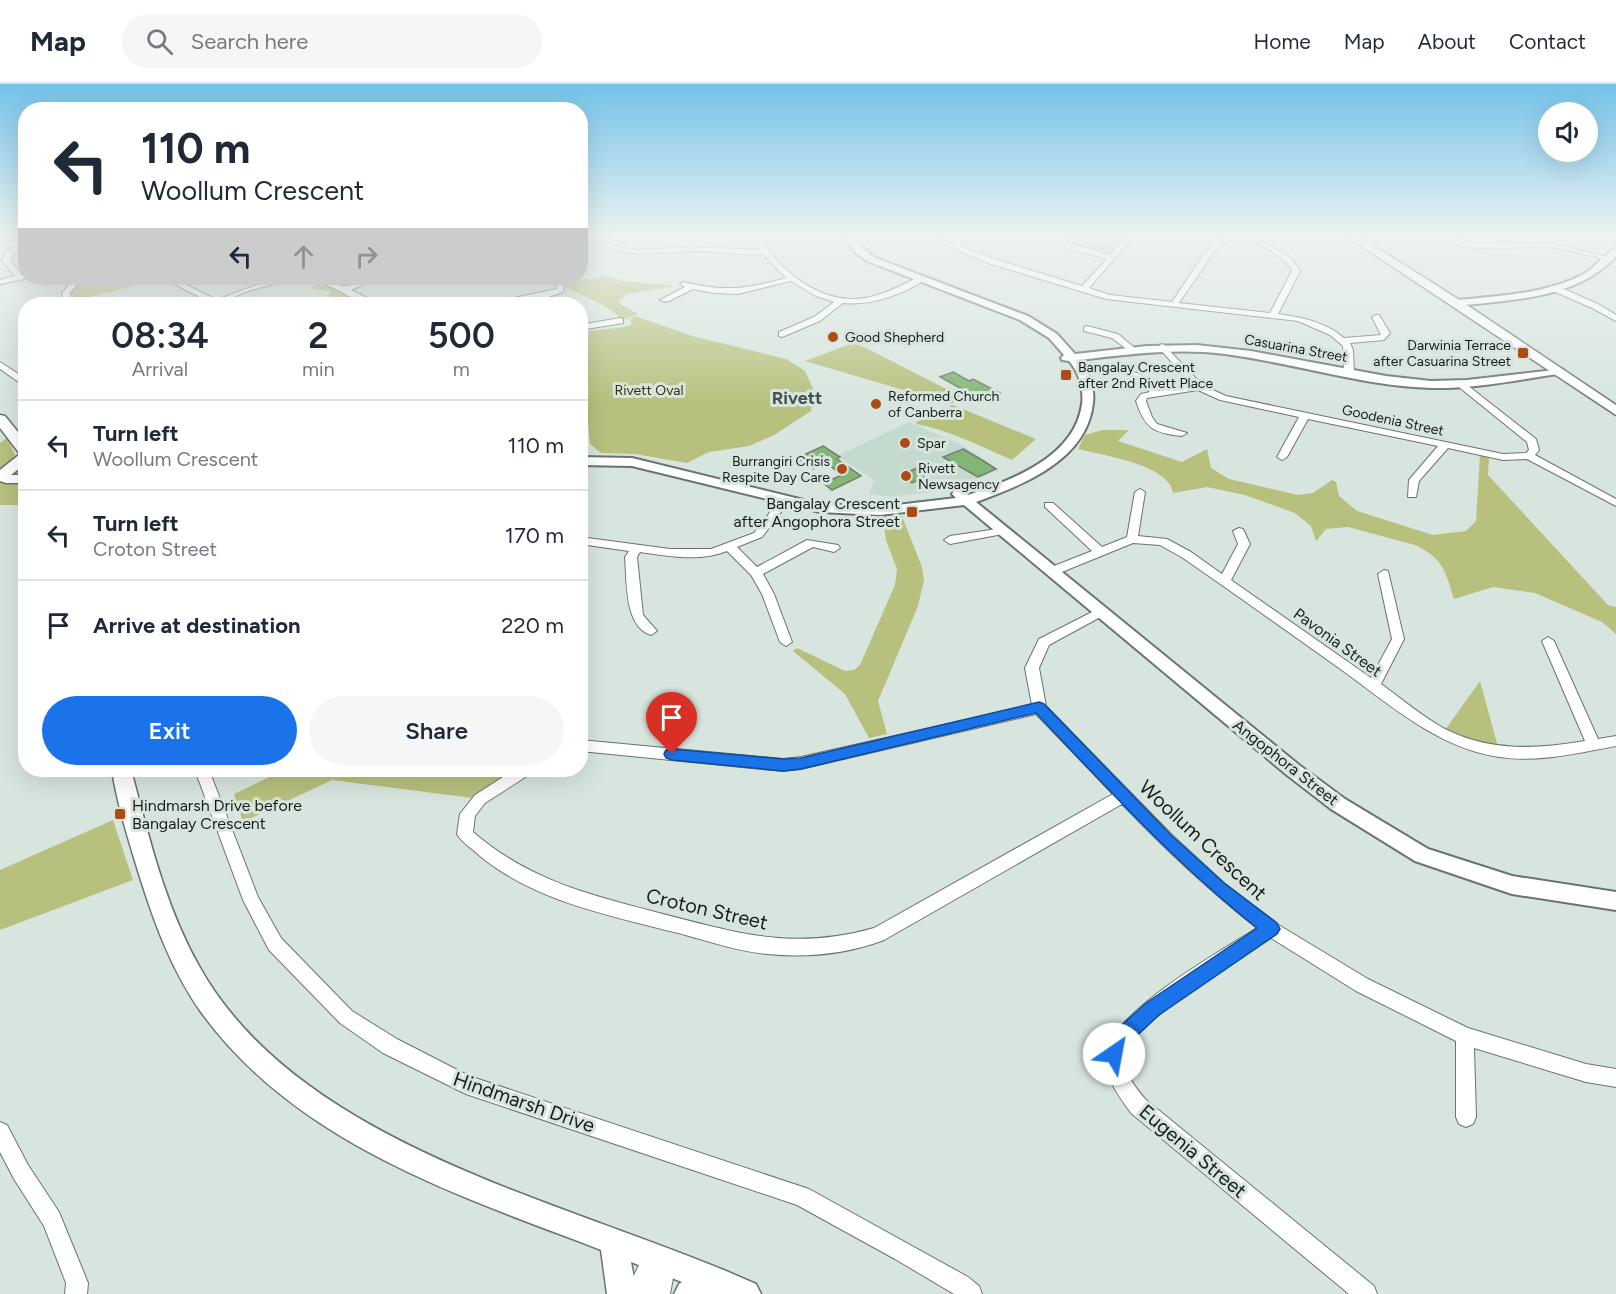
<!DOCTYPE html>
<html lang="en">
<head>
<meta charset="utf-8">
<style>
	body { margin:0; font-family:Figtree,sans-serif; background:#f6f6f7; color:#1f2937; height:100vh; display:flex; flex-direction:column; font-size:22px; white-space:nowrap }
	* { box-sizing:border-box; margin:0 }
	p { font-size:20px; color:#747a83 }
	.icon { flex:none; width:33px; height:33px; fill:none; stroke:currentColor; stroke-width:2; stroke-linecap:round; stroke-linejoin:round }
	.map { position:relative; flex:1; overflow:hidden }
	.drawer { position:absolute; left:18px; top:213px; width:570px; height:480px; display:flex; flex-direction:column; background:#fff; border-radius:24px; box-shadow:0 6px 24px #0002 }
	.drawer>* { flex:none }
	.hud { position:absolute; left:18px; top:18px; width:570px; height:183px; border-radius:24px; box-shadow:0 6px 24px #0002; background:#fff; color:#1f2937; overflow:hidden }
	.tools { position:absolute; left:1538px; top:18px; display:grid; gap:12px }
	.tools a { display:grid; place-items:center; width:60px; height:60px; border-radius:50%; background:#fff; box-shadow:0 6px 24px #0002; font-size:30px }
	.pin { position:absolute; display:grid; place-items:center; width:51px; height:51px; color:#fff; margin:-62px -26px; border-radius:50% 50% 50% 0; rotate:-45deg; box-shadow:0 0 6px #0007 }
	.pin .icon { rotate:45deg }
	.me { position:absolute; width:66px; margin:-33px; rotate:33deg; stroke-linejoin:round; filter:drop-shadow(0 0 4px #0008) }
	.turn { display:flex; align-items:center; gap:21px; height:126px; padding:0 24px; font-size:27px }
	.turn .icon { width:78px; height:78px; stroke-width:2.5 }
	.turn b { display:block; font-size:42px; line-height:51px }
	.lanes { display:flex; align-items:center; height:57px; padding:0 24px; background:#0003; justify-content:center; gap:30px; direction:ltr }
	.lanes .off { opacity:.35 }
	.eta { display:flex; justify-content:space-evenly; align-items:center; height:102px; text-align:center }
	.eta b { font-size:36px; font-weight:600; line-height:42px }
	.primary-button { display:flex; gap:12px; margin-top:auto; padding:12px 24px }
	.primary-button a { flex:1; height:69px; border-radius:36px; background:#1a73e8; color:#fff; font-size:24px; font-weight:600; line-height:69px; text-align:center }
	.primary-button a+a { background:#f6f6f7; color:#1f2937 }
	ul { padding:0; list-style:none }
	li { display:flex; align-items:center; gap:18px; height:90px; padding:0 24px; border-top:2px solid #e0e1e3 }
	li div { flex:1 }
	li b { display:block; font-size:22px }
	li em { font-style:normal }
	header { display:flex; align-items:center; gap:36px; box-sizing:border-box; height:84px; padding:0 30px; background:#fff; border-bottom:2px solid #e0e1e3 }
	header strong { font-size:28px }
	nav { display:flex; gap:33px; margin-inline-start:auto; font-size:21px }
	.search { width:420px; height:54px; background:#f6f6f7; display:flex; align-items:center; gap:15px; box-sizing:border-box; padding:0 21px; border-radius:33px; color:#747a83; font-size:22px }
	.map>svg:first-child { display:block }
	.built { fill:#c5dacf }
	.green { fill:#b7c07d }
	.building { fill:#83b674; stroke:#767d74; stroke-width:1.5 }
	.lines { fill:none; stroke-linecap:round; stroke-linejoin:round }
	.minor-casing { stroke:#68746d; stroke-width:2 }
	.tertiary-casing { stroke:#68746d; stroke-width:4 }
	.secondary-casing { stroke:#68746d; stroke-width:3 }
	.minor { fill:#fff; fill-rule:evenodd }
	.tertiary { fill:#fff; fill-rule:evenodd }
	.secondary { fill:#fff; fill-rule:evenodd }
	.route { fill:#1a73e8; stroke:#114b97; stroke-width:1.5 }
	.poi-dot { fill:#ae4b14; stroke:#d8e5de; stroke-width:2 }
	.labels { text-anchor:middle; stroke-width:6; stroke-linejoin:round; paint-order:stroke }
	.far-poi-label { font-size:14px; fill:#181d1a; stroke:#d8e5de; text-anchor:start }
	.far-street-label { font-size:14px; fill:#181d1a; stroke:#d8e5de }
	.far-park-label { font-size:14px; fill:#303410; stroke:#d8e5de }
	.poi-label { font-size:16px; fill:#181d1a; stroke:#d8e5de; text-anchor:end }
	.street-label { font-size:16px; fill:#181d1a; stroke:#d8e5de }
	.far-district-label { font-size:18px; font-weight:bold; fill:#46514b; stroke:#d8e5de }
	.near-street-label { font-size:20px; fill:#181d1a; stroke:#d8e5de }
</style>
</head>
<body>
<header>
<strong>Map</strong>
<div class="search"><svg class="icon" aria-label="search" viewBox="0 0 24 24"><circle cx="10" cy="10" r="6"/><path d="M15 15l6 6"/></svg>Search here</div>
<nav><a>Home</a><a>Map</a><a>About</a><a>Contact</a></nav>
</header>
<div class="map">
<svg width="1616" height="1210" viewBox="0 0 1616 1210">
	<rect width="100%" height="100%" fill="#d8e5de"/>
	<path class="built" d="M909,338L964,362L999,386L955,405L891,413L869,410L874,396L837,372Z"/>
	<path class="green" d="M1062,151H1128L1108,171L1068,160L1062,155Z
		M603,192L617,194L620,197L677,202L627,210L619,216L620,220L638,230L622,236C606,217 572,210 550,194L595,195Z
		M83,194H158L161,195L70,218V208Z
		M307,195L334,203L360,215L356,219L341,220V214L323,211H329L331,207L311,204L315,202L313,200H296Z
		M635,232L692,252L786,275L805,287L814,307L811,327L774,351L749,362L709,368L687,379L635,370L601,369L590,360L588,339L581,332V248L624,243L631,241V235Z
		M853,259L868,265L962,313L951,320L805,277Z
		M952,321H953L1036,355L1012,376C980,362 951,347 917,340L916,338L937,331Z
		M1102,346H1129L1118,357L1182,378L1207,365L1211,384L1229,395L1298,411L1313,409L1332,396L1336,398L1339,412L1357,427L1433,451L1466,447L1476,437L1480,371L1489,374L1488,391L1608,521L1616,523V550L1602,538L1535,509L1493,503L1454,515C1445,487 1444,475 1415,461L1348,443L1326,445L1316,457L1311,442L1295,429L1245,411L1207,403L1173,409C1170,381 1102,371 1078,365L1085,351Z
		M7,354L25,392V421H0V359Z
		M902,432L922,483L924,496L918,522L878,617L887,650L869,654L845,610L793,567L797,564L845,587L854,586L860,581L895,501L897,485L886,456L883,433Z
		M1480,597L1498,663L1445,646Z
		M284,686H525L480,715L332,696L243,738L234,710Z
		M113,736L133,796L0,846V786Z"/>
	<path class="building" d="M953,288L969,297L973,295L1000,309L983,317L940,293Z
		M823,362L840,373L837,375L861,392L832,406L823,399L842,391L826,379L813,385L797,374Z
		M963,365L982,376L996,385L978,393L943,373Z
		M924,381L936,388L912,399L901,391Z"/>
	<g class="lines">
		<defs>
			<path id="minor" d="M591,151H599L611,161L635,166L693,163L760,166L752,151H759C780,189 825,224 870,213C887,209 903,201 918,193L925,195C904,211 869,222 843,219L820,237L782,253L779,252V248L814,233L834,218L816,212L791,197L738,210L714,209L693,205L667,218L660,216L685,203L680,200L684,198C723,208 747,205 786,194L763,170C740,172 717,167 693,167C657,167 619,179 591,151Z
				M920,151H930L953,160L962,151H969L959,162L994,175L1082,202L1107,175L1063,163L1055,156L1056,151H1064L1063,155L1069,159L1110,171L1128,151H1135L1089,204L1110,211L1172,218L1204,170L1218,156L1227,152L1243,151L1268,160L1290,173L1300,187L1278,230C1301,233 1326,238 1344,254L1381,251L1372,233L1376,231H1379L1390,249L1384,256L1350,259L1353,266L1354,288L1349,291L1344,288L1343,262L1330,251L1298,237L1106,215L988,179ZM1234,155C1254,157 1283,169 1292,187L1270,229L1179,219L1216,165L1223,159Z
				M1433,151H1443L1477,159L1555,160L1615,175L1611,177C1590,172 1569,165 1547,163C1510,161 1466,173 1433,151Z
				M26,158V163L12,170L10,176L22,191L26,190V194H29L0,200V196L15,192L2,176L6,167Z
				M75,194H83L70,209V220H62V209Z
				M163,194H172L217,216C250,203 281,190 317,194C326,194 335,202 344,202C353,203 367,194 380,194L351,206L379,220C360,222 341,206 324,200C299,191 241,205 223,220H213Z
				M546,194H555L564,199L563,208C541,217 509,223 486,220L556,205L557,202Z
				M1551,202H1557L1598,220L1616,231V237L1592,224L1551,206Z
				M620,234L623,235V239L580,246V241Z
				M1087,242L1118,250L1136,265L1129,267L1112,254L1084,247V243Z
				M1163,260L1202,301L1226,312L1503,370L1526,369L1529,366L1527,358L1454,299L1462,297L1536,355L1539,366L1535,371L1616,415V422L1527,375L1503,376L1448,364L1419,397L1416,413H1408L1409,396L1438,362L1308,335L1287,373L1282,376L1277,373L1299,333L1220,316L1198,306L1147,314L1146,317L1152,333L1157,340L1187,349L1182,352C1154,349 1145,345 1136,317L1141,310L1150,308L1136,295L1126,290L1131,287L1142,291L1159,307L1192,301L1160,265V261Z
				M0,278L26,295V303L0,285Z
				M1140,405L1145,408L1138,452L1167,455L1191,468L1222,490L1238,460L1233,447L1239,444L1243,445L1250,460L1231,496L1371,594L1392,555L1378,490L1384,486L1388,487L1404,555L1381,600C1402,615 1423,633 1445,645C1491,668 1537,665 1585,657L1542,557L1548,553L1554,557L1598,655L1616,652V662C1578,669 1538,679 1499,673C1437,664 1388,619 1339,584C1287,547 1235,510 1183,474L1160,461L1133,459L1057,490H1049L1047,487L1049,484L1092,467L1045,423V419H1053L1102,463L1127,453L1135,408Z
				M786,412L791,415L762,453L737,463L757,483L807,456L838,461L840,464L834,468L813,463L763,490L774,510L792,558L786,562L780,558L762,510L751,491L727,467C700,478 668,472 640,468L637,473L643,531L657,547L651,551C624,543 627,496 625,473L629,467L580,460V453L670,465H711L754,449L782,413Z
				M1004,444L1008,445V449L950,460L944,456L950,452Z
				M1102,523L1108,527L1106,530L1049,561L1039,584L1046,622L1172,751L1224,799L1277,840L1368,895L1468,944L1586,980L1616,985V1003L1586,998L1474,964L1476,1033L1473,1040L1466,1043L1459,1040L1456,1033V957L1356,907L1271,854C1242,873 1131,940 1124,970C1121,986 1136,1004 1145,1015L1374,1202L1377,1210H1349L1131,1029C1120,1014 1103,991 1106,971C1111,928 1221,867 1257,844C1209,806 1165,765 1122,720L884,856C847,870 806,874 767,870C736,867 708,857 678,849C608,831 528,816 473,766C467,761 461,757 457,750L460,730L475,711L514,686H532L530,690L485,719L475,732L473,748C528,796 590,811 659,829C737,849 793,867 874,844L1113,710L1036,630L801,685L783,687L580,667V656L783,675L801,673L1032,621L1025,584L1039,555Z
				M195,686H209L258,813L281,854L352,927L397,955L469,992L809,1105L968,1193L979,1202L982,1210H954L895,1175L797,1121L466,1010L383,969L340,939L269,866L243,816Z
				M0,1038L7,1041L28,1081L59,1128L88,1199L87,1210H65L66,1199L44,1142L14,1095L0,1068Z
				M665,1167L673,1170L676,1178L670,1210H625L639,1181Z"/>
			<path id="tertiary" d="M841,151H850L873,173L1028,232L1057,250L1075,270L1147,262L1197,261L1251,267L1386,292L1431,297L1467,296L1562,285L1564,287L1558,290C1516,296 1474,305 1431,304C1362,302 1294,279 1225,270C1176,264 1129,270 1080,276C1089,287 1095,305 1093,319C1087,376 1023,401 976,418L1299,681L1345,715L1428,765L1512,792L1616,808V826L1512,810L1415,777L1331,725L1287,691L964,421L880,431L820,428L632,382L580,381V373L632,374L820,420L880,423L956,414L952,410L954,407H964L968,411C1012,396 1075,373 1082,320C1084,306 1079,288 1069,277L1062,276L1061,274L1064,271L1049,254L1020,236L867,177L856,169Z
				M1616,164V172C1578,215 1510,216 1457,222L1452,219L1457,216C1499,212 1546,210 1584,190C1596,183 1605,169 1616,164Z"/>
			<path id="secondary" d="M1345,151H1357L1461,217L1616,321V331Z
				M0,331L5,332L26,358V379L11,391H26V399H6L0,397V386L20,370L0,344Z
				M112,686H131C149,753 165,822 199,882C296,1057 554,1115 726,1187L756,1200L761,1210H674L679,1200L682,1198L631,1178L637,1210H607L601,1166C455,1110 296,1059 201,928C171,886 153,835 138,787C128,754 117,719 112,686Z"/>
		</defs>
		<use href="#minor" class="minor-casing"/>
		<use href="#tertiary" class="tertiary-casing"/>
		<use href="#secondary" class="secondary-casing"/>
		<use href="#minor" class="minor"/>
		<use href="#tertiary" class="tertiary"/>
		<use href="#secondary" class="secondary"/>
	</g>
	<linearGradient id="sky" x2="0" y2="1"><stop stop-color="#73c2e9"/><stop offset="0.47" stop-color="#edf3f0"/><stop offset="1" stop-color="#edf3f0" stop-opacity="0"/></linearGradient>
	<rect width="1616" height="321" fill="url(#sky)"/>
	<path class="route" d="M1039,618L1044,620L1172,752L1224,799L1277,839L1280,845L1277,850L1159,931L1128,960L1121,976L1114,979L1108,976L1105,970L1115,947L1146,919L1257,844C1176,780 1107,704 1036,629L801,685L783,687L672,676L666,674L664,670L666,666L672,665L783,675L801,674Z"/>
	<g class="poi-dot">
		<circle cx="833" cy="253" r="6"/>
		<rect x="1517" y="263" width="12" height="12" rx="3"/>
		<rect x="1060" y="285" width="12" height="12" rx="3"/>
		<circle cx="876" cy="320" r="6"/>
		<circle cx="905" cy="359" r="6"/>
		<circle cx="842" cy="385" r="6"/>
		<circle cx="906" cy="392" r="6"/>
		<rect x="906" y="422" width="12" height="12" rx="3"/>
		<rect x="114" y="724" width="12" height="12" rx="3"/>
	</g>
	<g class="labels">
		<g class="far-poi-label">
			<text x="845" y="258">Good Shepherd</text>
			<text x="1511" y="266" text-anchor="end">Darwinia Terrace<tspan x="1511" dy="16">after Casuarina Street</tspan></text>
			<text x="1078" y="288">Bangalay Crescent<tspan x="1078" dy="16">after 2nd Rivett Place</tspan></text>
			<text x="888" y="317">Reformed Church<tspan x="888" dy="16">of Canberra</tspan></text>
			<text x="917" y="364">Spar</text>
			<text x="830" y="382" text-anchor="end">Burrangiri Crisis<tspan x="830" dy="16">Respite Day Care</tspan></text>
			<text x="918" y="389">Rivett<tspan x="918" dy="16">Newsagency</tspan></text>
		</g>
		<g class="far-street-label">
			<text transform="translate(1296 264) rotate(10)" y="5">Casuarina Street</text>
			<text transform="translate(1393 336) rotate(12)" y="5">Goodenia Street</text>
		</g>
		<g class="far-park-label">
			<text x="649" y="311">Rivett Oval</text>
		</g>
		<g class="poi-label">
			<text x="900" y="425">Bangalay Crescent<tspan x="900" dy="18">after Angophora Street</tspan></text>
			<text x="132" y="727" text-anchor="start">Hindmarsh Drive before<tspan x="132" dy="18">Bangalay Crescent</tspan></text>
		</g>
		<g class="street-label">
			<text transform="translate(1338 558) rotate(36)" y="6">Pavonia Street</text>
			<text transform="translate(1286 678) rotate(38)" y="6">Angophora Street</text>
		</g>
		<g class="far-district-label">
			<text x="797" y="320">Rivett</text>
		</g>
		<g class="near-street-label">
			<text transform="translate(1203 756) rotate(43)" y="7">Woollum Crescent</text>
			<text transform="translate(707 825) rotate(13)" y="7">Croton Street</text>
			<text transform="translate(524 1018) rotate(19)" y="7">Hindmarsh Drive</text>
			<text transform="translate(1193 1067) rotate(40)" y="7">Eugenia Street</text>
		</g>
	</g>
</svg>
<div class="tools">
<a><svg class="icon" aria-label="sound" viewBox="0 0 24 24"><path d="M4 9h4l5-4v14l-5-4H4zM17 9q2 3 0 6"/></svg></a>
</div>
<div class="pin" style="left:672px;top:670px;background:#d93025"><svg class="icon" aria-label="arrive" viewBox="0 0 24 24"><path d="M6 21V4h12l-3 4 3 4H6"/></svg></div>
<svg class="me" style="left:1114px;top:970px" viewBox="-20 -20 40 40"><circle r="19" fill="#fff"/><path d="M0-13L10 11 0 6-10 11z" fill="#1a73e8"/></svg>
<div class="hud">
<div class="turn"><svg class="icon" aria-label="left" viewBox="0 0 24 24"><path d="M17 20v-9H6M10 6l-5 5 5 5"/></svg><div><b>110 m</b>Woollum Crescent</div></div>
<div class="lanes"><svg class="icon" aria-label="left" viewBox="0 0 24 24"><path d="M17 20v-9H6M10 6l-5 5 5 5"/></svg><svg class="icon off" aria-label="ahead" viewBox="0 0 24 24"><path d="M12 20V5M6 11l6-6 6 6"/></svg><svg class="icon off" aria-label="right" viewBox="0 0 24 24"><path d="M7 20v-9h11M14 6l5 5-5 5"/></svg></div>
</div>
<section class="drawer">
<div class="eta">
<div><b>08:34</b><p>Arrival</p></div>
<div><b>2</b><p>min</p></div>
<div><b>500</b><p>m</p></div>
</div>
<ul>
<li><svg class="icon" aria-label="left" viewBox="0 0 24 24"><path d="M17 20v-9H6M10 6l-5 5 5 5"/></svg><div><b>Turn left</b><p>Woollum Crescent</p></div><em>110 m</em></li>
<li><svg class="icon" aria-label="left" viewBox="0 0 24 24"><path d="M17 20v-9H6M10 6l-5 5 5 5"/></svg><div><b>Turn left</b><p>Croton Street</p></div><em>170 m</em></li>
<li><svg class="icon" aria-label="arrive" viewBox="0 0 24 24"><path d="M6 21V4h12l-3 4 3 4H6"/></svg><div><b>Arrive at destination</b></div><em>220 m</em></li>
</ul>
<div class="primary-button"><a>Exit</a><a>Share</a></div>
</section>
</div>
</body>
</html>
